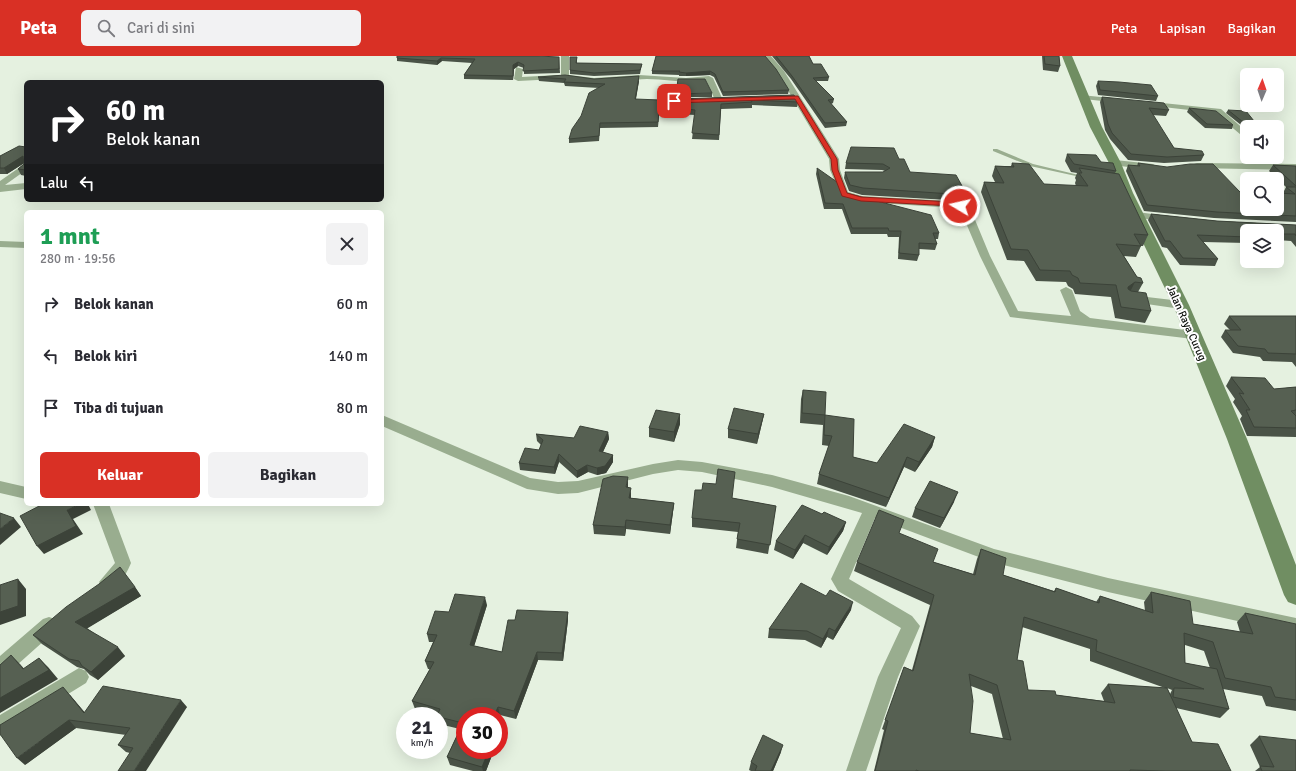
<!DOCTYPE html>
<html lang="id">
<head>
<meta charset="utf-8">
<style>
	body { margin:0; font-family:Signika,sans-serif; background:#f2f2f3; color:#2b2b33; height:100vh; display:flex; flex-direction:column; font-size:15px; white-space:nowrap }
	* { box-sizing:border-box; margin:0 }
	p { font-size:13px; color:#7c7c81 }
	.icon { flex:none; width:22px; height:22px; fill:none; stroke:currentColor; stroke-width:2; stroke-linecap:round; stroke-linejoin:round }
	.map { position:relative; flex:1; overflow:hidden }
	.sheet { position:absolute; left:24px; top:154px; width:360px; height:296px; display:flex; flex-direction:column; background:#fff; border-radius:6px; box-shadow:0 4px 16px #0002 }
	.sheet>* { flex:none }
	.hud { position:absolute; left:24px; top:24px; width:360px; height:122px; border-radius:6px; box-shadow:0 4px 16px #0002; background:#202124; color:#fff; overflow:hidden }
	.needle { width:26px; rotate:2deg }
	.buttons { position:absolute; left:1240px; top:12px; display:grid; gap:8px }
	.buttons a { display:grid; place-items:center; width:44px; height:44px; border-radius:6px; background:#fff; box-shadow:0 4px 16px #0002; font-size:20px }
	.speed { position:absolute; left:396px; top:651px; display:flex; gap:8px; font-size:20px; font-weight:700; text-align:center }
	.speed>* { display:grid; place-content:center; width:52px; height:52px; border-radius:50%; background:#fff; box-shadow:0 4px 16px #0002; line-height:1 }
	.speed small { font-size:10px; font-weight:400 }
	.speed .limit { border:6px solid #d22; background:#fff; color:#111 }
	.pin { position:absolute; display:grid; place-items:center; width:34px; height:34px; color:#fff; margin:-17px; border-radius:8px; box-shadow:0 2px 6px #0006 }
	.me { position:absolute; width:44px; margin:-22px; rotate:279deg; stroke-linejoin:round; filter:drop-shadow(0 0 3px #0008) }
	.turn { display:flex; align-items:center; gap:14px; height:84px; padding:0 16px; font-size:18px }
	.turn .icon { width:52px; height:52px; stroke-width:2.5 }
	.turn b { display:block; font-size:28px; line-height:34px }
	.then { display:flex; align-items:center; height:38px; padding:0 16px; background:#0003; gap:8px; font-size:15px }
	.round { display:grid; place-items:center; flex:none; width:42px; height:42px; border-radius:6px; background:#f2f2f3 }
	.headline { display:flex; align-items:center; justify-content:space-between; height:68px; padding:0 16px }
	h1 { font-size:24px; font-weight:700; line-height:30px; color:#1e9e55 }
	.primary-button { display:flex; gap:8px; margin-top:auto; padding:8px 16px }
	.primary-button a { flex:1; height:46px; border-radius:6px; background:#d93025; color:#fff; font-size:16px; font-weight:700; line-height:46px; text-align:center }
	.primary-button a+a { background:#f2f2f3; color:#2b2b33 }
	ul { padding:0; list-style:none }
	li { display:flex; align-items:center; gap:12px; height:52px; padding:0 16px }
	li div { flex:1 }
	li b { display:block; font-size:15px }
	li em { font-style:normal }
	header { display:flex; align-items:center; gap:24px; box-sizing:border-box; height:56px; padding:0 20px; background:#d93025; color:#fff }
	header strong { font-size:19px }
	nav { display:flex; gap:22px; margin-inline-start:auto; font-size:14px }
	.search { width:280px; height:36px; background:#f2f2f3; display:flex; align-items:center; gap:10px; box-sizing:border-box; padding:0 14px; border-radius:6px; color:#7c7c81; font-size:15px }
	.map>svg:first-child { display:block }
	.lines { fill:none; stroke-linecap:round; stroke-linejoin:round }
	.lane { fill:#99ad8f; fill-rule:evenodd }
	.street { fill:#99ad8f; fill-rule:evenodd }
	.secondary { fill:#708e62; fill-rule:evenodd }
	.wall { fill:#4a5347; fill-rule:evenodd }
	.shaded-wall { fill:#3c4339 }
	.building { fill:#566052; stroke:#3c4339; fill-rule:evenodd }
	.route { fill:#d93025; stroke:#8d1f18 }
	.labels { text-anchor:middle; stroke-width:4; stroke-linejoin:round; paint-order:stroke }
	.street-label { font-size:11px; fill:#0d110c; stroke:#fff }
</style>
</head>
<body>
<header>
<strong>Peta</strong>
<div class="search"><svg class="icon" aria-label="search" viewBox="0 0 24 24"><circle cx="10" cy="10" r="6"/><path d="M15 15l6 6"/></svg>Cari di sini</div>
<nav><a>Peta</a><a>Lapisan</a><a>Bagikan</a></nav>
</header>
<div class="map">
<svg width="1296" height="715" viewBox="0 0 1296 715">
	<rect width="100%" height="100%" fill="#e5f1e0"/>
	<g class="lines">
		<path class="lane" d="M993,93H997L1033,108L1087,121L1085,122L1030,110L993,95Z"/>
		<path class="street" d="M561,0H569V19L594,22L639,19L686,22L709,20L713,22L722,42H734L738,44L734,46H716L706,25C687,28 667,23 647,23C627,23 577,34 561,20Z
			M763,0H771L784,15L839,103L840,114L848,136L862,140L953,145L964,148L973,159L990,200L1018,255L1071,260L1060,234L1066,231L1072,234L1080,255L1090,262L1193,275L1199,279L1193,283L1010,261L980,200L963,160L956,152L861,146L841,140L830,114L829,103L777,16Z
			M516,11L523,13L522,21L557,19L561,21L557,23L518,25L514,23Z
			M1081,39L1120,43L1124,45L1120,47L1084,43L1080,41Z
			M671,43H698L702,45L698,47H677L675,54H672L668,52Z
			M1143,45L1221,53L1247,76V84L1215,57L1146,49H1143Z
			M1115,104L1153,108L1158,111L1153,114L1112,109V105Z
			M26,107V114L5,129L26,127V133L0,136V125Z
			M1197,107L1296,108V114L1194,112V108Z
			M1137,156L1168,160L1173,163L1168,166L1133,161L1132,159L1133,157Z
			M0,185L26,186V192L0,191Z
			M1130,239L1181,245L1187,249L1181,253L1126,245L1124,243L1126,241Z
			M382,359L530,422L558,426L578,425L653,408L678,404L702,406L772,419L849,440L994,493L1108,522L1296,562V578L1108,536L992,506L875,462L849,523L912,560L920,570L898,621L866,715H846L878,621L901,572L838,535L831,523L862,457L772,431L702,416L678,414L653,418L578,437L558,438L527,433L382,370Z
			M0,425L26,431V443L0,437Z
			M93,448H109L131,507C126,519 117,536 102,531L99,526L115,507Z
			M49,561L55,563L58,569L55,575L7,618L0,621V600L43,563Z
			M79,612L86,615L89,621L86,627L0,680V659Z"/>
		<path class="secondary" d="M1062,0H1072L1102,71L1121,107L1133,137L1189,249L1247,383L1296,509V549L1288,546L1284,539L1227,383L1173,249L1119,137L1109,107L1090,71Z"/>
	</g>
	<path class="wall" d="M656,0L789,34L788,38L723,40L714,21L710,19L686,20H679V19L652,18V15Z
		M772,0H809L813,8L829,21L828,25H816L834,43L833,47L831,48L847,66L846,70L825,72L791,23Z
		M1042,0H1059L1060,10L1058,16L1043,14Z
		M559,1L560,17L524,18V12L518,10L514,13L513,24L464,23V19L472,7L442,5L437,9L397,5V2Z
		M570,1H577V7L642,8L640,18L594,20L570,18Z
		M538,21L639,25L636,43L660,49L658,71L600,72L599,85L569,87V83L599,32L565,30L564,27L539,25Z
		M1098,25L1158,40L1156,45L1098,39L1096,30Z
		M712,37V41H676V38Z
		M794,39L798,46L797,51L752,49V52L721,53L719,84L692,83L695,59L678,58V43Z
		M1102,41L1169,54L1166,60L1152,59L1174,92L1204,99L1201,105L1164,107L1128,104L1110,83L1105,74L1100,46Z
		M1189,52L1233,69L1232,73L1205,72L1187,56Z
		M1228,54L1258,70V71H1247V73H1246L1226,57Z
		M26,91V120L21,119L18,113L24,108V107L7,118H0V100Z
		M1067,98L1101,106L1116,115L1115,117L1148,179L1143,190H1141L1136,201L1124,200L1137,221L1143,227L1138,236L1151,255L1145,267L1115,262L1111,241L1075,238L1073,233L1068,230L1066,226L1036,225L1024,205L1007,204L981,136L984,126H995L992,120L995,110H1011L1012,107L1044,128L1076,130L1075,127L1076,124L1075,122L1077,117L1071,116L1065,105Z
		M899,103L910,116L967,139L965,145L862,139L849,135L844,122L845,116H883L885,115L882,114L845,113L846,107Z
		M1138,107L1240,136L1284,137H1283L1286,131L1269,115L1273,109L1296,110V166L1214,162L1144,155L1126,115L1128,109L1137,110Z
		M817,112L842,136L939,177L938,183H935L937,188L935,194L919,193V199L917,205L898,203L899,181H888L887,178H851L842,153H824L816,118Z
		M1151,158L1217,165L1296,169V191L1291,185L1277,184V175H1247V187L1203,186L1218,203L1215,210L1180,209L1167,192L1162,191L1148,164Z
		M1229,260H1296V311L1292,306L1263,305L1260,301L1233,297L1221,281L1225,274H1230L1224,268Z
		M1231,321L1274,333L1296,331V381L1247,380L1240,363L1242,360L1233,346L1235,343L1226,330Z
		M803,334L825,359L853,401L877,407L935,381L932,391L915,416L904,411L886,451L817,428L819,418L829,390L822,389L823,369L800,367L801,343Z
		M680,358V368L674,386L649,381V372Z
		M764,358L762,367L757,388L728,382V373Z
		M608,376L609,383L603,396L613,406L606,417L597,419L588,416L577,422L559,406L555,418L520,414L519,407L539,394L541,389L537,385L536,378L574,382Z
		M628,431L631,442L674,447L673,456L670,478L626,473L625,480L594,478L593,469Z
		M732,442L776,450L768,498L736,492L738,476L692,471V462Z
		M954,446L940,472L912,461L915,452Z
		M822,458L846,466L843,475L827,499L803,487L793,503L774,494L776,485Z
		M899,477L933,506L973,518L977,503L981,493L1003,519L1054,535L1056,532L1096,546L1100,540L1145,555L1144,546L1151,536L1193,568L1240,576L1237,566L1245,557L1296,569V655L1266,650L1262,640L1223,633L1229,653L1220,662L1176,652L1192,686L1231,715H874L884,674L882,673L904,611L912,614L930,549L854,515L857,506ZM1022,571L1090,593V605L1165,632L1108,628L1101,637L1104,645L1056,639L1028,634L1017,604ZM1185,589L1204,595L1210,612L1185,607ZM971,630L992,638L1003,683L970,677ZM1167,632L1172,634L1170,638Z
		M135,531L141,540L87,572L125,600L98,624L90,619L84,613L77,611L42,588L33,579Z
		M487,549L474,590L502,596L515,564L568,556V564L563,605L538,604L516,663L500,659L499,661V660L465,694H494L486,715H473L450,709L447,701L460,673L439,668V660L415,653L412,645L430,613H428L425,605L433,586H429L427,578L449,556Z
		M851,554L833,584L827,581L821,592L805,584L768,582L769,573Z
		M70,639L85,657L187,651L130,697L126,696L118,689L126,679L76,672L25,709Z
		M1259,680L1296,715H1255L1260,711L1250,689Z
		M781,696L773,715H751L749,714L751,706Z"/>
	<path class="shaded-wall" d="M441,2L442,5L437,9V5Z
		M518,6V10L514,13L513,24V9Z
		M710,15V19L686,20V17Z
		M639,20V25L635,47V43Z
		M23,100L26,106L7,118L4,112Z
		M1135,226L1129,238L1128,231Z
		M680,358V368L674,386V376Z
		M764,358L762,367L757,388L758,378Z
		M608,376L609,383L600,402L599,395Z
		M935,381L932,391L915,416L919,406Z
		M559,398V406L555,418L554,411Z
		M613,399V406L606,417L597,419V412Z
		M907,401L904,411L886,451L889,442Z
		M587,409L588,416L577,422V415Z
		M628,421V431L627,441L626,431Z
		M631,432V441L630,451L629,442Z
		M958,436L954,446L940,472L944,462Z
		M674,447L673,456L670,478V469Z
		M80,448H88L91,454L73,463L83,478L44,498L37,490L67,454Z
		M14,462L21,471L0,489V473Z
		M626,464V473L625,480V471Z
		M846,466L843,475L827,499L829,491Z
		M805,479L803,487L793,503L795,494Z
		M18,523L26,533V560L0,569V556Z
		M135,531L141,540L83,575L75,566Z
		M485,541L487,549L472,597L470,589Z
		M853,546L851,554L833,584L835,575Z
		M568,556V564L563,605L562,597Z
		M829,572L827,581L821,592L823,583Z
		M118,591L125,600L98,624L91,616Z
		M537,596L538,604L516,663L514,655Z
		M11,599L20,608L32,622L23,613Z
		M39,602L48,611L58,623L0,657V642Z
		M63,631L70,639L92,665L84,657Z
		M181,644L187,651L146,715H134Z
		M498,651L500,659L499,661V660H494Z
		M69,664L76,672L25,709L17,702Z
		M783,689L781,696L773,715H771Z
		M489,694H494L486,715H483L482,711Z"/>
	<path class="building" d="M397,0H538L559,1V13L523,15L524,9L518,6L513,9V20L464,19L475,3L441,2L437,5L397,2Z
		M656,0H765L776,13L789,34L723,36L715,18L710,15L686,17L679,16L680,15H652Z
		M776,0H809L813,8H821L829,21L813,22L834,43L828,44L847,66L825,67L792,20Z
		M1044,0H1059L1060,10L1045,8Z
		M570,1H577L576,7L642,8L640,14L594,17L570,14Z
		M565,19L594,23L639,20L635,43L660,44L658,66L600,67L599,80L569,83L572,73L581,60L589,37L605,28L564,26L566,23L538,21Z
		M678,23H705L712,37L676,38Z
		M1098,25L1119,26L1151,29L1158,40L1100,34Z
		M794,39L798,46L751,44L752,46L721,48L719,79L692,77L695,54L678,52V43Z
		M1102,41L1164,47L1169,54L1149,52L1174,92L1202,95L1204,99L1167,101L1131,98L1112,77L1108,68Z
		M1189,52L1216,55L1233,69L1207,68Z
		M1228,54L1246,55L1258,70H1248Z
		M19,90L26,91V114L18,113L24,108L23,100L4,112H0V100Z
		M851,91L894,92L899,103H904L910,116L956,119L967,139L863,132L850,129L845,116H883L890,112L883,108L846,107Z
		M1067,98L1096,99L1101,106L1113,107L1116,115L1074,108Z
		M1012,107L1029,108L1044,128L1088,130L1079,117H1082L1079,112L1119,118L1148,179L1134,178L1141,190L1116,188L1137,221L1141,222L1143,227L1135,226L1128,231V233L1131,235L1146,237L1151,255L1121,251L1116,229L1080,227L1078,222L1072,219L1070,215L1040,214L1028,194L1011,193L984,126L1004,127L995,110L1014,111Z
		M1138,107L1167,111L1190,108H1213L1240,136H1247V153H1277V137L1295,138L1286,131H1296V160L1217,156L1147,149L1128,109L1140,110Z
		M1273,109L1296,110V130Z
		M817,112L837,126L842,136L931,159L939,177H933L937,188L919,187V199L899,197L901,175H889L888,172H852L843,148L825,147Z
		M1151,158L1217,165L1296,169V180L1295,178H1277V175H1247V181L1197,179L1218,203L1183,202L1170,185H1165Z
		M1229,260H1296V298L1268,297L1265,293L1238,290L1225,274H1241Z
		M1231,321L1265,322L1274,333L1296,331V354L1291,355L1296,360V372L1254,371L1246,354H1250L1239,337L1244,338Z
		M803,334L826,336L825,359L802,357Z
		M734,352L764,358L758,378L728,373Z
		M656,354L680,358L674,376L649,372Z
		M825,359L854,363L853,401L877,407L904,368L935,381L919,406L907,401L889,442L819,418L832,380L824,379Z
		M580,370L608,376L599,395L613,399L605,410L597,412L587,409L577,415L559,398L554,411L519,407L525,392L539,394L543,384L536,378L574,382Z
		M718,413L735,416L732,442L776,450L770,489L737,483L740,467L692,462L695,434H702L703,427L716,428Z
		M613,420L628,421L626,431L631,432L629,442L674,447L670,469L626,464L625,471L593,469L603,423Z
		M930,425L958,436L944,462L915,452Z
		M43,448H80L67,454L76,470L37,490L20,460Z
		M802,449L822,458L824,456L846,466L829,491L805,479L795,494L776,485Z
		M879,454L904,464L899,477L938,493L933,506L975,519L981,493L1006,502L1003,519L1055,536L1056,532L1099,547L1100,540L1153,557L1151,536L1190,545L1193,568L1253,578L1245,557L1296,568V644L1275,641L1271,631L1225,622L1213,586L1184,577L1185,607L1217,613L1229,653L1173,641L1174,632L1204,633L1096,595L1097,584L1024,561L1017,604L1023,605L1028,634L1055,635L1056,639L1115,647L1108,628L1167,632L1192,686L1218,688L1231,715H1165L1130,714V715H919L916,714V715H875L888,665L885,664L904,611L913,615L934,539L857,506ZM969,618L997,629L1011,684L970,677L973,645Z
		M0,457L14,462L0,473Z
		M120,511L135,531L75,566L118,591L91,616L82,610L79,605L69,603L33,579L66,551L99,528Z
		M18,523V550L0,556V529Z
		M801,527L826,540L830,534L853,546L835,575L829,572L823,583L807,575L769,573Z
		M455,538L485,541L470,589L502,596L508,564H515L517,554L568,556L562,597L537,596L514,655L498,651L494,660H465V694H489L482,711L447,701L463,667L439,661V660H437L440,653L412,645L434,606L425,605L437,579L427,578L435,555L449,556Z
		M11,599L23,613L39,602L49,614L0,642V609Z
		M103,630L181,644L134,715H118L133,692L118,689L130,672L69,664L17,702L0,678V669L63,631L84,657Z
		M763,679L783,689L771,715H755L757,710L751,706Z
		M1259,680L1296,684V715H1262L1260,710L1274,711Z"/>
	<path class="route" d="M798,40L837,103L838,114L847,137L861,141L953,146L963,150L960,152L952,150L861,145L842,140L832,114L831,103L795,43L674,47L671,45L674,44Z"/>
	<g class="labels">
		<g class="street-label">
			<text transform="translate(1187 267) rotate(66)" y="4">Jalan Raya Curug</text>
		</g>
	</g>
</svg>
<div class="buttons">
<a><svg class="needle" viewBox="-14 -14 28 28"><path d="M0-13l5 13h-10z" fill="#e53935"/><path d="M0 13l5-13h-10z" fill="#7c7c81"/></svg></a>
<a><svg class="icon" aria-label="sound" viewBox="0 0 24 24"><path d="M4 9h4l5-4v14l-5-4H4zM17 9q2 3 0 6"/></svg></a>
<a><svg class="icon" aria-label="search" viewBox="0 0 24 24"><circle cx="10" cy="10" r="6"/><path d="M15 15l6 6"/></svg></a>
<a><svg class="icon" aria-label="layers" viewBox="0 0 24 24"><path d="M12 4l9 5-9 5-9-5zM3 14l9 5 9-5"/></svg></a>
</div>
<div class="speed"><div>21<small>km/h</small></div><div class="limit">30</div></div>
<div class="pin" style="left:674px;top:45px;background:#d93025"><svg class="icon" aria-label="arrive" viewBox="0 0 24 24"><path d="M6 21V4h12l-3 4 3 4H6"/></svg></div>
<svg class="me" style="left:960px;top:150px" viewBox="-20 -20 40 40"><circle r="17" fill="#d93025" stroke="#fff" stroke-width="3"/><path d="M0-11L8 9 0 5-8 9z" fill="#fff"/></svg>
<div class="hud">
<div class="turn"><svg class="icon" aria-label="right" viewBox="0 0 24 24"><path d="M7 20v-9h11M14 6l5 5-5 5"/></svg><div><b>60 m</b>Belok kanan</div></div>
<div class="then">Lalu<svg class="icon" aria-label="left" viewBox="0 0 24 24"><path d="M17 20v-9H6M10 6l-5 5 5 5"/></svg></div>
</div>
<section class="sheet">
<div class="headline"><div><h1>1 mnt</h1><p>280 m · 19:56</p></div><a class="round"><svg class="icon" aria-label="close" viewBox="0 0 24 24"><path d="M6 6l12 12M18 6L6 18"/></svg></a></div>
<ul>
<li><svg class="icon" aria-label="right" viewBox="0 0 24 24"><path d="M7 20v-9h11M14 6l5 5-5 5"/></svg><div><b>Belok kanan</b></div><em>60 m</em></li>
<li><svg class="icon" aria-label="left" viewBox="0 0 24 24"><path d="M17 20v-9H6M10 6l-5 5 5 5"/></svg><div><b>Belok kiri</b></div><em>140 m</em></li>
<li><svg class="icon" aria-label="arrive" viewBox="0 0 24 24"><path d="M6 21V4h12l-3 4 3 4H6"/></svg><div><b>Tiba di tujuan</b></div><em>80 m</em></li>
</ul>
<div class="primary-button"><a>Keluar</a><a>Bagikan</a></div>
</section>
</div>
</body>
</html>
